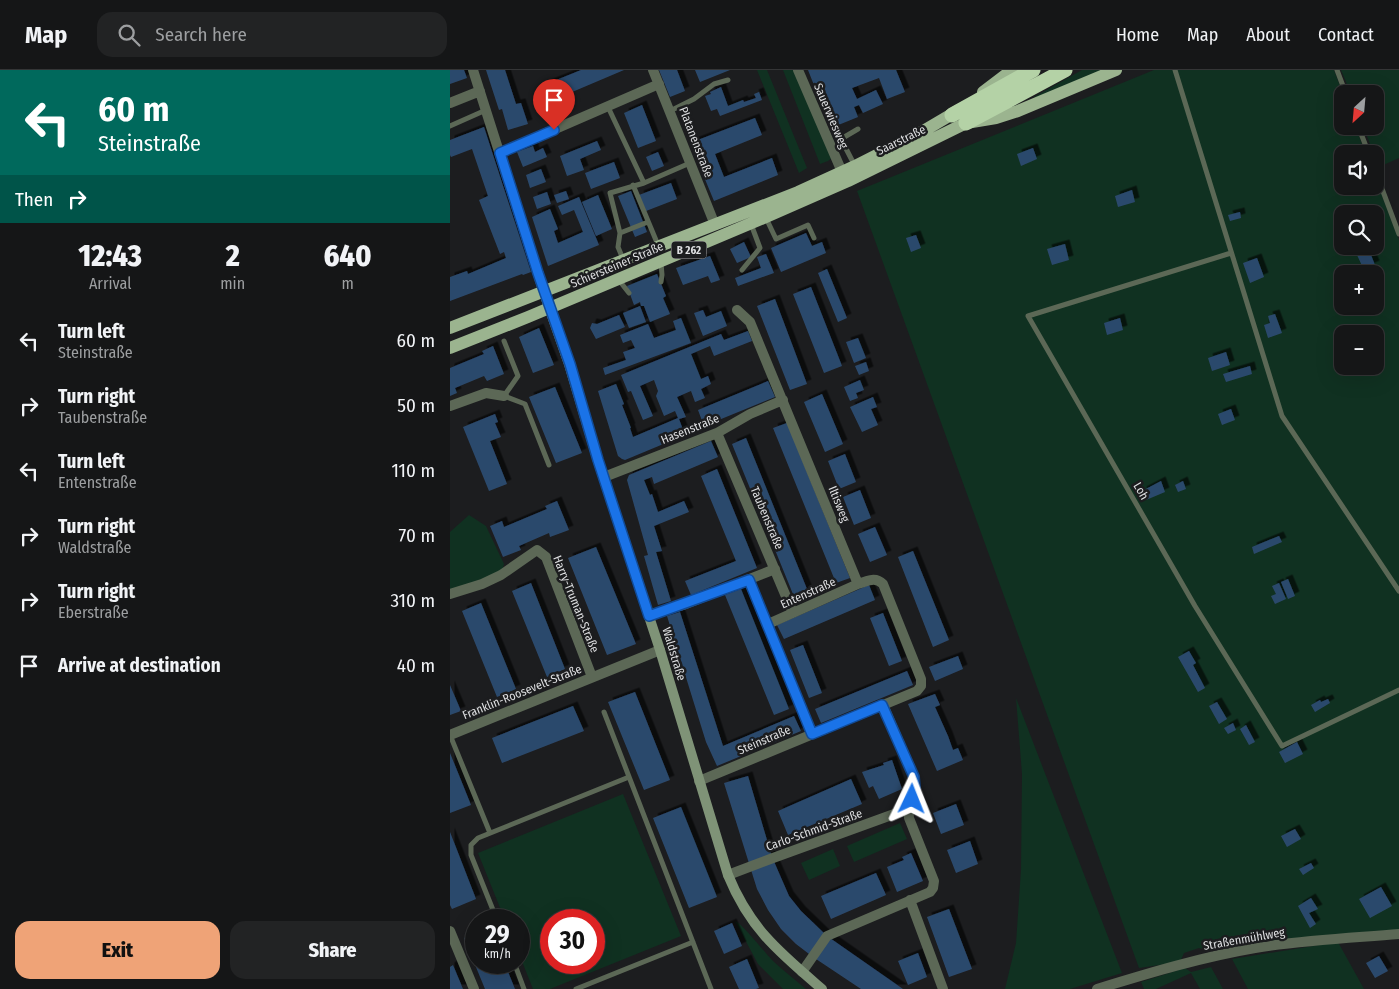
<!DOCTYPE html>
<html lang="en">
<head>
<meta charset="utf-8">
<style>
	body { margin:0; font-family:"Fira Sans Condensed",sans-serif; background:#222324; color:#f1f3f6; height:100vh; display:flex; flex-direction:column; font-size:19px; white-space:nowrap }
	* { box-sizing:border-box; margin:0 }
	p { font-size:16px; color:#9d9fa1 }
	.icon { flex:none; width:28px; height:28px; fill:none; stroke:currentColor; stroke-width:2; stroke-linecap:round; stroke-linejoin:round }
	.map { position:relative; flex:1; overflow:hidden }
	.side { display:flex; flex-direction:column; background:#151617; width:450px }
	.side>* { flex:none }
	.top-card { background:#00695c; color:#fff; overflow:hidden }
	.needle { width:32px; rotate:206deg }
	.fabs { position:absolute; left:884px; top:15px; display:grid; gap:10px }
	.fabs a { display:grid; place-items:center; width:50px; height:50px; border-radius:10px; background:#151617; box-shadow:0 5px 20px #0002,0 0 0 1px #343536; font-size:25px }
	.speed { position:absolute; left:15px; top:839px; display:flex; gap:10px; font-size:25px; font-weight:700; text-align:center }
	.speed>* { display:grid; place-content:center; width:65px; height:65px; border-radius:50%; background:#151617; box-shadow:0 5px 20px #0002,0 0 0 1px #343536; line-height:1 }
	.speed small { font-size:12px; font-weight:400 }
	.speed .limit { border:8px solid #d22; background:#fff; color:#111 }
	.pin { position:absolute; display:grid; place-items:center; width:42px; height:42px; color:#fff; margin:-51px -21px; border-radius:50% 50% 50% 0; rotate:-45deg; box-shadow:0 0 5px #0007 }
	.pin .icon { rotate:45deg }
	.me { position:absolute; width:55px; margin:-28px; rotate:2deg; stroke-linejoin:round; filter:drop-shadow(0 0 4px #0008) }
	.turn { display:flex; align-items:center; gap:18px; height:105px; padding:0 15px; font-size:22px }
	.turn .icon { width:65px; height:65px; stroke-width:2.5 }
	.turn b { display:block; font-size:35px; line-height:42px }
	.then { display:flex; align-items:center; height:48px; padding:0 15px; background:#0003; gap:10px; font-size:19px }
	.eta { display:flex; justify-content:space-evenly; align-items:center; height:85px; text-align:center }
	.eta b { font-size:30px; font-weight:800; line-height:35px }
	.cta { display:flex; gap:10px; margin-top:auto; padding:10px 15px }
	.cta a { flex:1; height:58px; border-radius:15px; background:#efa377; color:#111; font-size:20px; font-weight:800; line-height:58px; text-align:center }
	.cta a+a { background:#222324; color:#f1f3f6 }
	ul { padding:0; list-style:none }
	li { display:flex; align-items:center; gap:15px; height:65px; padding:0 15px }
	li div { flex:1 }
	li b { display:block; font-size:19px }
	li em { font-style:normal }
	header { display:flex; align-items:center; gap:30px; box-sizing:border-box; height:70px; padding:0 25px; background:#151617; border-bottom:1px solid #343536 }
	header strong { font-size:24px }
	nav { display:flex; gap:28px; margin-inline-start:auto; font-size:18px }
	.search { width:350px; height:45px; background:#222324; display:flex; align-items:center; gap:12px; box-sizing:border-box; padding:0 18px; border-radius:15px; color:#9d9fa1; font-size:19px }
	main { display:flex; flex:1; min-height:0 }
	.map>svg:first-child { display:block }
	.green { fill:#103121; fill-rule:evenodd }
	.building { fill:#2c496c; filter:url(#shadow) }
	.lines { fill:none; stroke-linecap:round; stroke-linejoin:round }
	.lane { stroke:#5c6856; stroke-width:5 }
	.street { stroke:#5c6856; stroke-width:10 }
	.secondary { stroke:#7f9377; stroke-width:10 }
	.primary { stroke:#9bb48f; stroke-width:12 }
	.highway { stroke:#b4d2a6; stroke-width:15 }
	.route-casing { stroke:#114b97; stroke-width:12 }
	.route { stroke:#1a73e8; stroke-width:9 }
	.labels { text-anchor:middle; stroke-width:5; stroke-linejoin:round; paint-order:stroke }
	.shield { fill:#1c1d1f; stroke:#a4a5a7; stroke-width:1 }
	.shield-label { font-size:11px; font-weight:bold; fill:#dedfe1 }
	.street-label { font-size:12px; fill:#dedfe1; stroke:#1c1d1f }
</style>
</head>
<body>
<header>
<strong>Map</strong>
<div class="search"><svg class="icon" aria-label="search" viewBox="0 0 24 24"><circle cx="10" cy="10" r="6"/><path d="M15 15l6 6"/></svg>Search here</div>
<nav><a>Home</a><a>Map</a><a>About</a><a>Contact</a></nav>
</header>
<main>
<section class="side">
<div class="top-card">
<div class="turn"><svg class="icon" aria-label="left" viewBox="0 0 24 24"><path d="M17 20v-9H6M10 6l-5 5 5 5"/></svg><div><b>60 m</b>Steinstraße</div></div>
<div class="then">Then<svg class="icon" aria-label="right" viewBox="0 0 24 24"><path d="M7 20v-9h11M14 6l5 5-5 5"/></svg></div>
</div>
<div class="eta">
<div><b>12:43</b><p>Arrival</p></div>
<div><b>2</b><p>min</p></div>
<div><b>640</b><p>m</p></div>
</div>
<ul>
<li><svg class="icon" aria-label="left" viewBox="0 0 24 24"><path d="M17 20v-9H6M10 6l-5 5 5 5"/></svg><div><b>Turn left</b><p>Steinstraße</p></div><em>60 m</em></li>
<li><svg class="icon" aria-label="right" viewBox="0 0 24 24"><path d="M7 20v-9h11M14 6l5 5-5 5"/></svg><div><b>Turn right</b><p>Taubenstraße</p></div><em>50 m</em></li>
<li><svg class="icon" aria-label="left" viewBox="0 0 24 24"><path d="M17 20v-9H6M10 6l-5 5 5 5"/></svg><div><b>Turn left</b><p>Entenstraße</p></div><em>110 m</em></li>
<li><svg class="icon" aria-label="right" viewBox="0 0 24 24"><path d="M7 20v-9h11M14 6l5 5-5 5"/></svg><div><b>Turn right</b><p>Waldstraße</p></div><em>70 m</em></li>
<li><svg class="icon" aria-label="right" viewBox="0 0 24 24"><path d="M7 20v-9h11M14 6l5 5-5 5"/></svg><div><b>Turn right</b><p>Eberstraße</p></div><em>310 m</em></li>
<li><svg class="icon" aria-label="arrive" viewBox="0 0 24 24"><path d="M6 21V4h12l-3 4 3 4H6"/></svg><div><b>Arrive at destination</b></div><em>40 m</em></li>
</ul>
<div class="cta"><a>Exit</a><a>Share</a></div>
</section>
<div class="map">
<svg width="949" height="919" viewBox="0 0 949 919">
	<defs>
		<filter id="shadow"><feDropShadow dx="4.5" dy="-4.5" stdDeviation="0" flood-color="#0009"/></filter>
	</defs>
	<rect width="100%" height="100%" fill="#1c1d1f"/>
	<path class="green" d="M307,0H317L357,98L349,103Z
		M333,0H345L383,87L378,91L370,94Z
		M632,0H651L585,28L584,27Z
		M704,0H884L893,24L892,56H905L916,84H892V116H925V107L949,170V860L819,871L757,881L749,878L734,883L730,892L689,898L407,121ZM892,144H925V176H892ZM892,204H925V236H892ZM892,264H925V296H892Z
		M891,0H949V88L929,97L913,56H925V24H901Z
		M19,445L36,456L54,494L51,505L0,524V462Z
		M566,628L672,903L620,919H555L566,873L571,800L572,704Z
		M173,724L231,866L100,919H83L69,884V850H55L28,783ZM101,850H144V892H101Z
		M450,753L457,769L404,792L397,776Z
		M383,779L390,796L359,810L351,793Z
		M285,851C294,855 313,881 323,891C333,900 345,910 356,919H333L308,894Z
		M888,872L914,919H798L782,889Z
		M761,897L773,919H750L741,903L706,919H694L691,912L735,898L741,902Z"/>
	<path class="building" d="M0,0H14L17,8L0,14Z
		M36,0H55L66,34L71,33L78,54L58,60L52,39L49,40Z
		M131,0H174L101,31L94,15Z
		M209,0H227L235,21L220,27Z
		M245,0H280L250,12Z
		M358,0H446L455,22L437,29L429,8L402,18L407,29L426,20L433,34L413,43L409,35L404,37L408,47L381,58Z
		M271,17L278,36L293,30L294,32L306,28L304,24L309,22L312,30L270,46L267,39L261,41L255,26L261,24L260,22Z
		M192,35L206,71L188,78L174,43Z
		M305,48L312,65L265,84L274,107L322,88L328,105L264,131L240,73Z
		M34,57L81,202L73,205L72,204L0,231V207L17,201L18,204L56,188L54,182L50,184L29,130L38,126L22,79L1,87L0,85V70Z
		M147,71L151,80L130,89L134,100L117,106L110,86Z
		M83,76L85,82L93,78L97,87L73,97L67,82Z
		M583,78L587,89L571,96L567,84Z
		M208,82L214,96L202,101L196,87Z
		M164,92L170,108L141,119L135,103Z
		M91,99L96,112L80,118L76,105Z
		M221,113L227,129L196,141L189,125Z
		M682,120L685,132L668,137L665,126Z
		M116,121L119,129L107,133L104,125Z
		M181,121L197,162L185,167L168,126Z
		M97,122L101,134L87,139L83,127Z
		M148,125L162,159L146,166L132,132Z
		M129,127L149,175L98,196L82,147L100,139L108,159L104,161L108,173L133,162L124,140L112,145L108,136Z
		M790,142L791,148L780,151L778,145Z
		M356,163L362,176L372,172L376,183L331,202L321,178Z
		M466,165L471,178L461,182L456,168Z
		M294,172L301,187L287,193L280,179Z
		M615,174L619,190L602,195L597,179Z
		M919,180L925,195L914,200L907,185Z
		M316,184L324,203L288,216L285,208L311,198L307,187Z
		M260,186L270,210L261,213L258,206L233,215L226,198Z
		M807,188L814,207L800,213L793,193Z
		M377,199L397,248L388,252L368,203Z
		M207,204L216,226L213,228L220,244L200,252L194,236H191L190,232L184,235L177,216Z
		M361,217L392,296L374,303L343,224Z
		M325,229L357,314L340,320L307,236Z
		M190,236L196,252L179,258L173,243Z
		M253,240L256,247L271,241L277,256L253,266L244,243Z
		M825,244L832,263L818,268L814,255L820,253L818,246Z
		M169,245L175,257L146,269L140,258L142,253L147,254Z
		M231,248L241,273L155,305L153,298L176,290L173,282L185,278L181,270L173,273L170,265L198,254L204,268L226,260L223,251Z
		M670,248L673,260L657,265L654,253Z
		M89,258L104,295L83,303L69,267Z
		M298,261L302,271L264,286L260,276L241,284L251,309L258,306L261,314L251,319L255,328L245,332L241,321L227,327L236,347L229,349L235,365L175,390L172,389L168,386L148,321L166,314L174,334L172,335L181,358H180L183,367L228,348L225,341L214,346L206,326L208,321L204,310L190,316L203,346L193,350L181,321L178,322L171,305L271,264L274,270Z
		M408,268L416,288L404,293L396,272Z
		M43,276L54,304L37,311L34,306L5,318L7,323L0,326V298L34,284L32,281Z
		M776,282L780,295L762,301L758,288Z
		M416,292L419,301L409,305L405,296Z
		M800,296L802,304L776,312L773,304Z
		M410,310L414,320L406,323L408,328L400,331L394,317Z
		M318,311L325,327L254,356L248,340Z
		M105,317L132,383L106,393L79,327Z
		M372,324L393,374L375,382L354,332Z
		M423,327L427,337L421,339L428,355L412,362L400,337Z
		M781,339L785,350L772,355L768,344Z
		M45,344L48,352L45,353L51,367L40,371L57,414L39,421L13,357Z
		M337,353L400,508L386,513L323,358Z
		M296,368L359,524L345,529L282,374Z
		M261,371L268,387L204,414L202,407L194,410L200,425L202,424L208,442L234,431L239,442L204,456L212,481L206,482L221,531L208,535L194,486L198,485L177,410L179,405Z
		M395,384L406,412L389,419L378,391Z
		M267,399L307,498L241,525L235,511L286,491L251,406Z
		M711,411L715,422L696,430L692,421Z
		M733,411L736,419L728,422L725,415Z
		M410,420L421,448L404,455L393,427Z
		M107,431L119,460L100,467L99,463L69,476L71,480L53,487L40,456L52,451L54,457L97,439L95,436Z
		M425,457L437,485L420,492L408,464Z
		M829,466L832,472L804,484L802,477Z
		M146,477L186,574L157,585L118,488Z
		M463,481L499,570L483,577L448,487Z
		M838,509L845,526L838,529L831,512Z
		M81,513L115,599L97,607L62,521Z
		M829,513L836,529L825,534L821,526L826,524L822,516Z
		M419,515L425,530L334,569L327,555Z
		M291,519L339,639L324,645L275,525Z
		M31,533L66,619L47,627L12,541Z
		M230,542L273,676L344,646L351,661L267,696L256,672L217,546Z
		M433,543L452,591L439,596L420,548Z
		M353,575L372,623L359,628L340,580Z
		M739,581L746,593L743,595L755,618L748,622L728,587Z
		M508,586L513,599L485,611L479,597Z
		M457,601L463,615L371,653L365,639Z
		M0,615L11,641L0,645Z
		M185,622L220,710L194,720L158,632Z
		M485,624L490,635L485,637L498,666L503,680L508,678L513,690L487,701L458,634Z
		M878,629L880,633L865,642L861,635L870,630L871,632Z
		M767,632L777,649L769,654L759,636Z
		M123,636L134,661L52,693L42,668Z
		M783,653L786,660L778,664L774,658Z
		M796,655L805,672L799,675L790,659Z
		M847,672L853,684L835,693L829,682Z
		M0,683L21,735L0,743Z
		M442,690L452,719L429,729L423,716L419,718L412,702L434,695L433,693Z
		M298,706L322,787L339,826L351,841L377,866L453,919H411L363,887L346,874L331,859L318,840L307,819L274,713Z
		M401,709L412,734L338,765L328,741Z
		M506,734L514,755L491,764L483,743Z
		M231,737L267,827L239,838L203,748Z
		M845,759L851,769L837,777L831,766Z
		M0,762L26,829L2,839L0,835Z
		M520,771L528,794L506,803L497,780Z
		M461,783L473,811L447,822L437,797L454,790L452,787Z
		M861,793L864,798L853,805L849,799Z
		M426,803L436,825L381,849L371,826Z
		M931,817L942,836L920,848L909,829Z
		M861,828L868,839L859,843L866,854L860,858L848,836Z
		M499,839L522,899L499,907L477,847Z
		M282,853L292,876L274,884L264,861Z
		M26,862V892H54L65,919H35L14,868Z
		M468,883L477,907L458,915L448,891Z
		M929,886L938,901L925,908L916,893Z
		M297,889L309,918L306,919H289L279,897Z
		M3,895L13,919H0V897Z"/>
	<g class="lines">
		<path class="lane" d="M725,0L832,346L949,521
			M887,0L896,24
			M158,37L194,113
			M220,41L244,29L264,14L278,10
			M0,56L36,40
			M908,56L919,84
			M405,96L391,69L408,59
			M925,100L949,164
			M183,115L208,175
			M316,148L326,169L358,155L364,168
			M170,163L198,152
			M781,183L578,246L745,536L832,676L949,620
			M173,189L168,177L170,163L160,123L194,113L240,93
			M292,200L310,178L301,154
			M168,209L179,223
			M211,212L212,205L211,193
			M54,271L68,306L54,326L75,334L99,395
			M154,642L261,919
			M0,665L40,763
			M47,850L21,785V775L28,768L179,707
			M64,892L74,919
			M126,919L243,872"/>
		<path class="street" d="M23,0L93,220
			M203,0L265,155
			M348,0L392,102
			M0,33L30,21
			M50,83L209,14
			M287,240L300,252L408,514
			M0,336L36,323L54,326
			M267,363L343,543
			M154,407L267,363L300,344L333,330
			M299,511L362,664
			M0,524L32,514L51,505L87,480L96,487L142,607
			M199,546L233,535L325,499
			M0,665L210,580
			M249,711L467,621L471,616V609L433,514C425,506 418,511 408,514L318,554
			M278,805L323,788L458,739
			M460,830L493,919
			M0,861L24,919
			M352,902L377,866L480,822L483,818L484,811L459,748C457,732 466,725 464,707L433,635
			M647,919C699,903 752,887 805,878C853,870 901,868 949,864"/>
		<path class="secondary" d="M93,220L119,294L148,391L210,580L278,805C300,859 330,883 372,919"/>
		<path class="primary" d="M533,22L562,0
			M0,258L348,122L405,96L470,63L509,40
			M0,278L78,247L316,147L398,111L516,53L546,48L568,41L666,0"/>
		<path class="highway" d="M502,45L583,0
			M516,53L615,0"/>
	</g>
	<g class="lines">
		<defs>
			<path id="route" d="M104,60L50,83L88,203L120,294L148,390L199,546L299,510L362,664L432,635L464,707L465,718L462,729"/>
		</defs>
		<use href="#route" class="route-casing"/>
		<use href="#route" class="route"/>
	</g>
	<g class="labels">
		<rect class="shield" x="221.5" y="171.5" width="35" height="17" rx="4"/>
		<g class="shield-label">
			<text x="239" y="184">B 262</text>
		</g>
		<g class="street-label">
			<text transform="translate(381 46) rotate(67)" y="4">Sauerwiesweg</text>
			<text transform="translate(451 70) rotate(-26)" y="4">Saarstraße</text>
			<text transform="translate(246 72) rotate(69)" y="4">Platanenstraße</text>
			<text transform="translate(167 195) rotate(-23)" y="4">Schiersteiner Straße</text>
			<text transform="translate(240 359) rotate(-22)" y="4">Hasenstraße</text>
			<text transform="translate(691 421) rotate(60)" y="4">Loh</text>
			<text transform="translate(389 434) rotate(68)" y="4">Iltisweg</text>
			<text transform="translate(317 448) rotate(67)" y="4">Taubenstraße</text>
			<text transform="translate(358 523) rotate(-24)" y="4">Entenstraße</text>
			<text transform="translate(126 534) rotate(68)" y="4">Harry-Truman-Straße</text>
			<text transform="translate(224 584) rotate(73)" y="4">Waldstraße</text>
			<text transform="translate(72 622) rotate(-22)" y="4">Franklin-Roosevelt-Straße</text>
			<text transform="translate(314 670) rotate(-23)" y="4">Steinstraße</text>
			<text transform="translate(364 760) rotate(-20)" y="4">Carlo-Schmid-Straße</text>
			<text transform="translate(794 869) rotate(-10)" y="4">Straßenmühlweg</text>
		</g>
	</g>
</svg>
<div class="fabs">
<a><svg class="needle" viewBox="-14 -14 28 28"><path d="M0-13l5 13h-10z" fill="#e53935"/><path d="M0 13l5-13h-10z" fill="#9d9fa1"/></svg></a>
<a><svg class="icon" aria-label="sound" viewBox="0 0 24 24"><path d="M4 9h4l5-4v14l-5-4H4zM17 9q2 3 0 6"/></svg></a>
<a><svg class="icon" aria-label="search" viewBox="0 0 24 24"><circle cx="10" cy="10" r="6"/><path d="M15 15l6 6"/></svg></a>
<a>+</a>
<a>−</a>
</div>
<div class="speed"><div>29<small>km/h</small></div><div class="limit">30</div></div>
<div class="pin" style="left:104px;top:60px;background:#d93025"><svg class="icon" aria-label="arrive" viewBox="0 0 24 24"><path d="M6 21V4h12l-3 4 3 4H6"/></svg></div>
<svg class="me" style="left:462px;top:729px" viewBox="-20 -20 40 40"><path d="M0-17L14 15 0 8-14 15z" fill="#1a73e8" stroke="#fff" stroke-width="4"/></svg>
</div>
</main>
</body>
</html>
